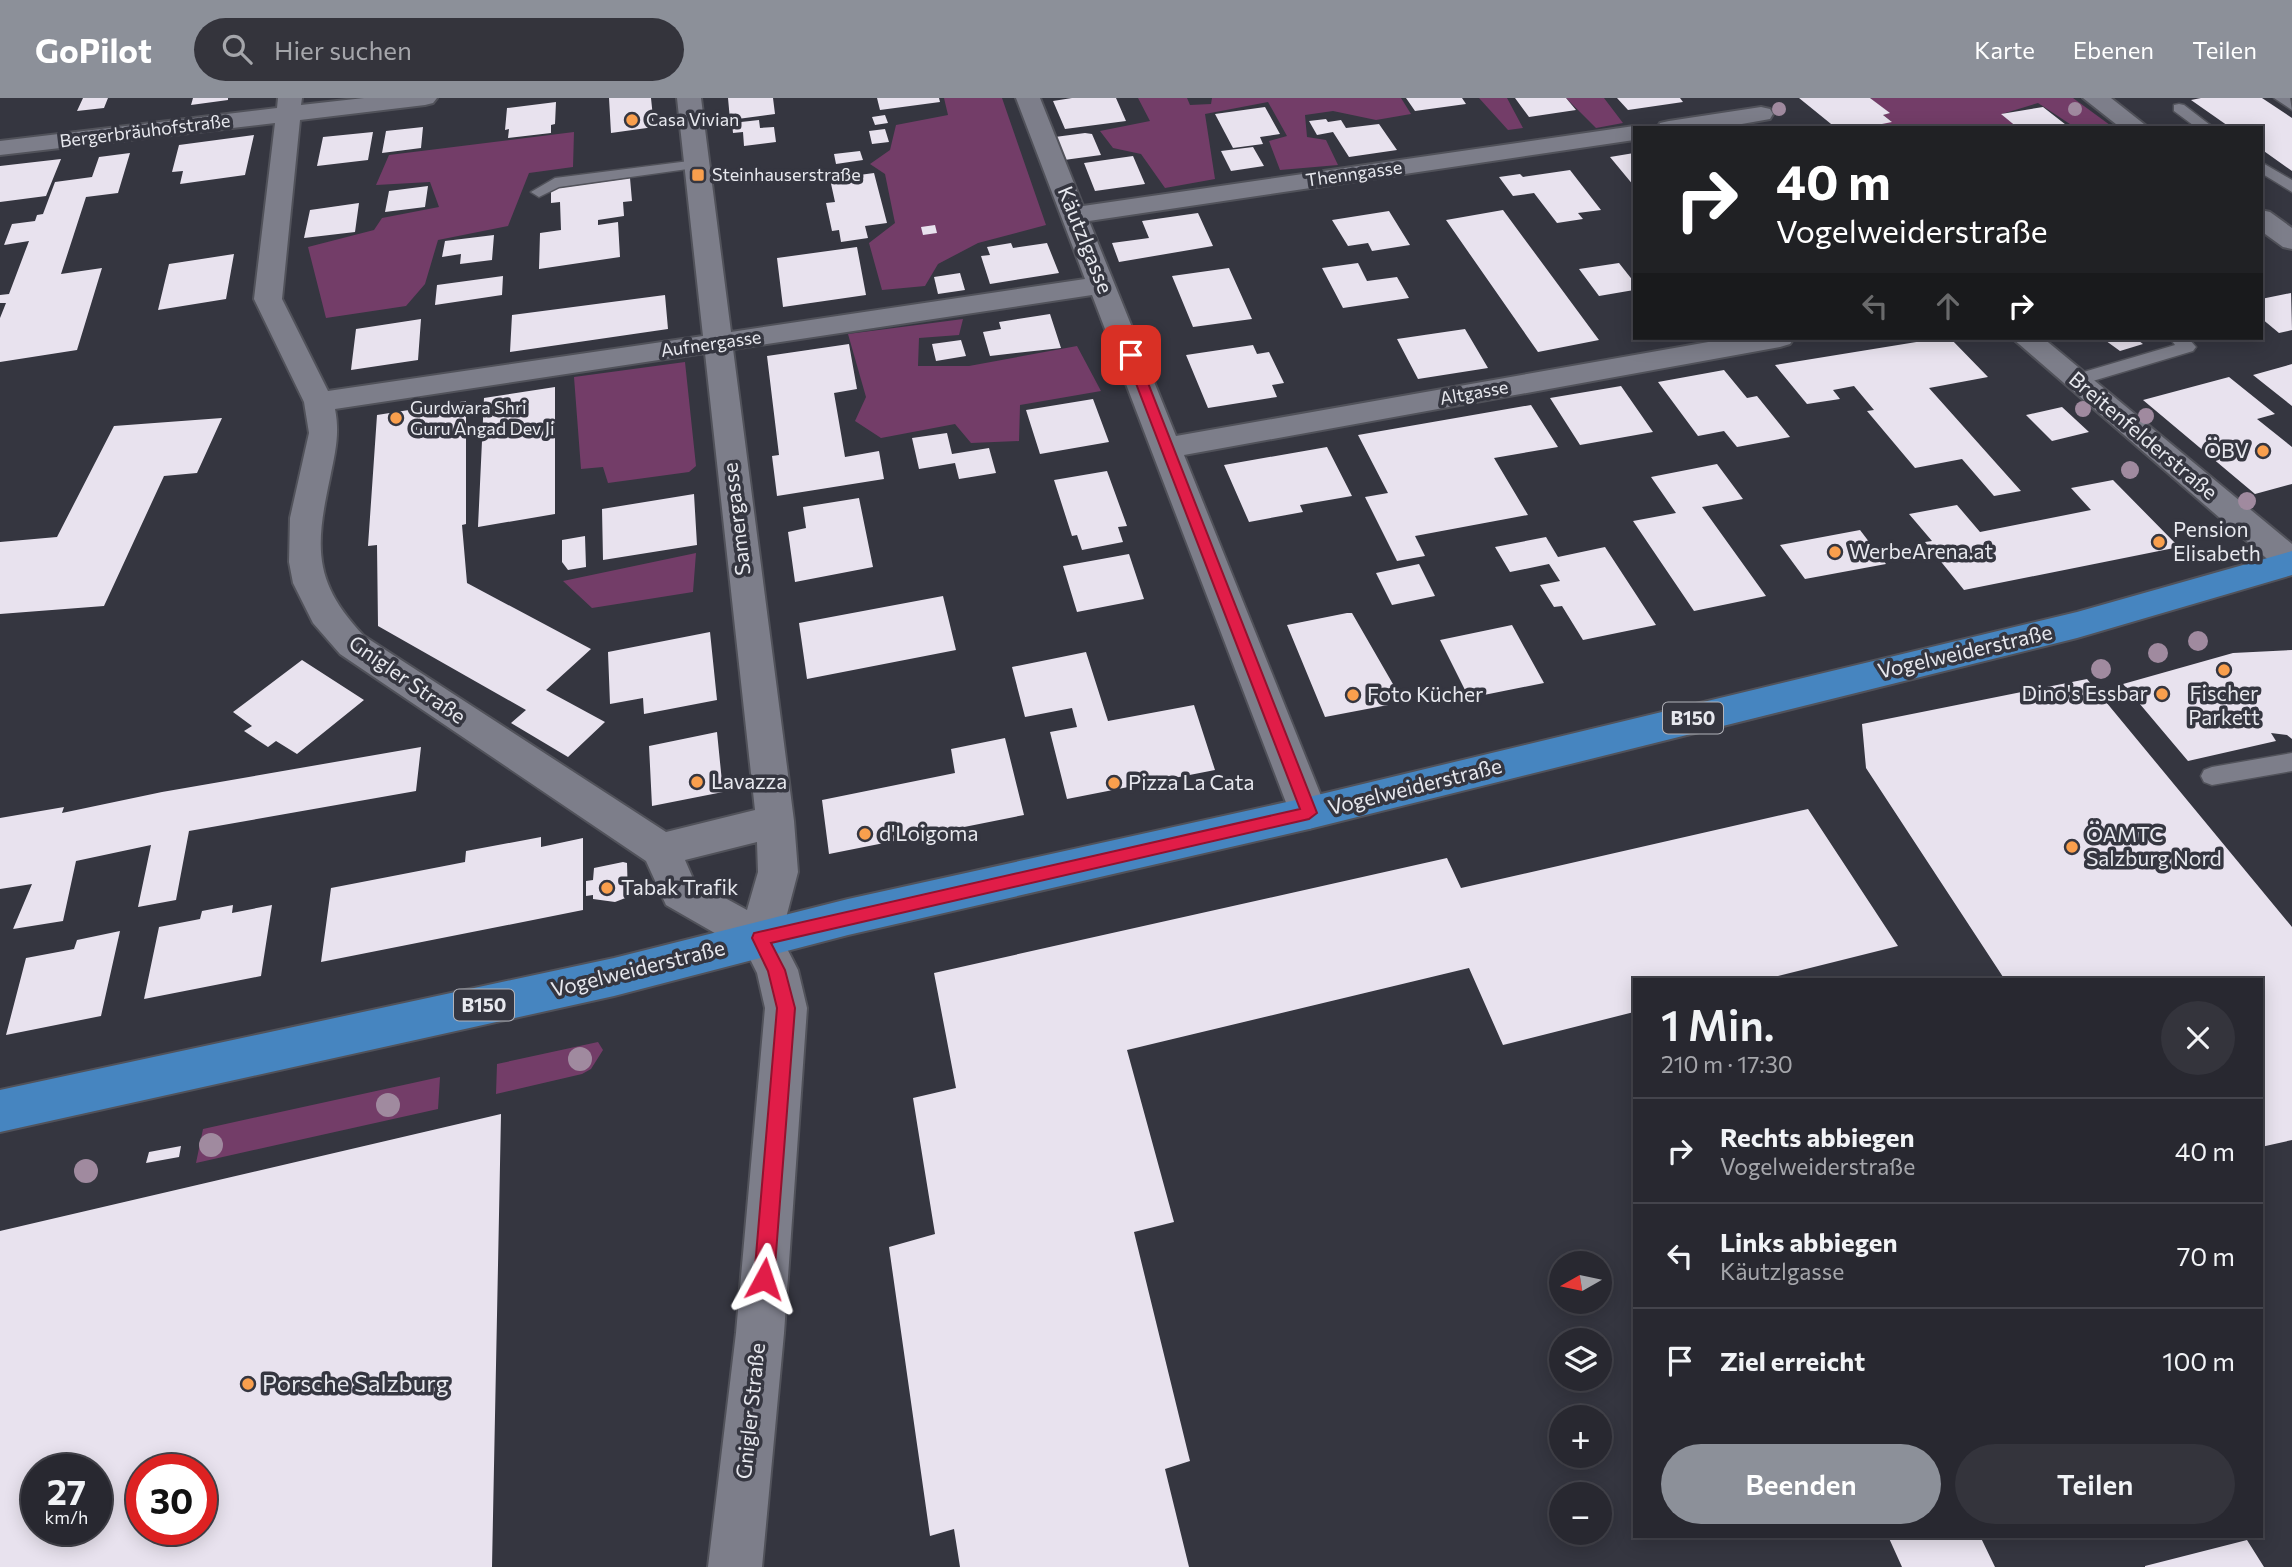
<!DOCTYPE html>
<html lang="de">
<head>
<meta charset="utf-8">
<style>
	body { margin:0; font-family:Commissioner,sans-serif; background:#34343c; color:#f1f3f6; height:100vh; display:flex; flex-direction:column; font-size:26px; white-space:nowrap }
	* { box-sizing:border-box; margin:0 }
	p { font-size:23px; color:#a5a6ab }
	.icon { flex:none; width:38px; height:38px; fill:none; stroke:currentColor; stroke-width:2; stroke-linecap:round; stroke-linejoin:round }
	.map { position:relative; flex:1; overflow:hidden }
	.details { position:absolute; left:1633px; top:880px; width:630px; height:560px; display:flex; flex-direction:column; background:#282830; border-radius:0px; box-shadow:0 4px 18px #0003,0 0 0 2px #44444c }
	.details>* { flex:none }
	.hud { position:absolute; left:1633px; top:28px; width:630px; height:214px; border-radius:0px; box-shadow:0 4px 18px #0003,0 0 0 2px #44444c; background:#202124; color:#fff; overflow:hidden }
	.needle { width:46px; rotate:261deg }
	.fabs { position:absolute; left:1549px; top:1153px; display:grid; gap:14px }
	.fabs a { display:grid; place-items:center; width:63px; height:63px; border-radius:50%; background:#282830; box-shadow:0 4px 18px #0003,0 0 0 2px #44444c; font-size:35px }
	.speed { position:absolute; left:21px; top:1356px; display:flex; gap:14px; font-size:35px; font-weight:700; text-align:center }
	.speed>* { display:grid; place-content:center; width:91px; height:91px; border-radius:50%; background:#282830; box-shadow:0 4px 18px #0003,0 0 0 2px #44444c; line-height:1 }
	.speed small { font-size:18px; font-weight:400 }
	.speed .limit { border:10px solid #d22; background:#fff; color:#111 }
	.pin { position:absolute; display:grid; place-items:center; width:60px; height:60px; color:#fff; margin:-30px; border-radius:14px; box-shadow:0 4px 10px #0006 }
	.me { position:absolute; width:77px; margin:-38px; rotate:5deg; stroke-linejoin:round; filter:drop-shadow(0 0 5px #0008) }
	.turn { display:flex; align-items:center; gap:24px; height:147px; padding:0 28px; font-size:32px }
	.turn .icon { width:91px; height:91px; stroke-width:2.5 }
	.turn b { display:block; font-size:49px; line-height:60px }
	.lanes { display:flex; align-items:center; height:66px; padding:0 28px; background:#0003; justify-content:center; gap:35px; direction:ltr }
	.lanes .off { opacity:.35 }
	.round { display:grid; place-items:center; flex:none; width:74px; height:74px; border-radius:37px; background:#34343c }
	.overview { display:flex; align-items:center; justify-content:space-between; height:119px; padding:0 28px }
	h1 { font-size:42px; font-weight:600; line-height:52px }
	.cta { display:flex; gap:14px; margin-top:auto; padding:14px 28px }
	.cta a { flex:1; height:80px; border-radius:42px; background:#8c9099; color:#fff; font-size:28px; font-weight:600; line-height:80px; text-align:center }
	.cta a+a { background:#34343c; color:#f1f3f6 }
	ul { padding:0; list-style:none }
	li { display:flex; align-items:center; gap:21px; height:105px; padding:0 28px; border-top:2px solid #44444c }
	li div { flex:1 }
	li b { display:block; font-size:26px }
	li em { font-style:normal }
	header { display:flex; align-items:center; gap:42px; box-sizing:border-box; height:98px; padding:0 35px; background:#8c9099; color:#fff }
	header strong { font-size:33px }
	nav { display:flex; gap:38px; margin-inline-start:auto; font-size:24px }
	.search { width:490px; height:63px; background:#34343c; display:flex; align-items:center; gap:18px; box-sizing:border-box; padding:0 24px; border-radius:38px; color:#a5a6ab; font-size:26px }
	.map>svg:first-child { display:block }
	.green { fill:#733d68 }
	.building { fill:#e8e2ee; fill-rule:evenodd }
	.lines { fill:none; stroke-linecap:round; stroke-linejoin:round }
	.service-casing { stroke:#51525a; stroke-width:3 }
	.minor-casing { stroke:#51525a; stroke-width:4 }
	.primary-casing { stroke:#51525a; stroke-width:4 }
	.service { fill:#7d7e8a; fill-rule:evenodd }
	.minor { fill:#7d7e8a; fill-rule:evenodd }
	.primary { fill:#4685c0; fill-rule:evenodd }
	.tree { fill:#a08a9f }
	.route { fill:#e11d48; stroke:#92132f; stroke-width:2 }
	.poi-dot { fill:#f99f4d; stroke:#353640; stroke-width:2.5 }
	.labels { text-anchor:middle; stroke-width:7; stroke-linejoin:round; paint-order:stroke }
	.far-poi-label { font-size:18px; fill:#e7e8ee; stroke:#353640; text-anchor:start }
	.far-street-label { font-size:18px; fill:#e7e8ee; stroke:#353640 }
	.shield { fill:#353640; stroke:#b2b3ba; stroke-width:2 }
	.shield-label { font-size:19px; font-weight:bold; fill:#e7e8ee }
	.street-label { font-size:21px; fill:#e7e8ee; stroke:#353640 }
	.poi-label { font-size:21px; fill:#e7e8ee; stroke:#353640; text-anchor:start }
	.near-poi-label { font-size:24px; fill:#e7e8ee; stroke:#353640; text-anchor:start }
</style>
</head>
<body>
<header>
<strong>GoPilot</strong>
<div class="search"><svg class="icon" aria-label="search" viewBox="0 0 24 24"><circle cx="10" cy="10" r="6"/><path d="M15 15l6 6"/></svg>Hier suchen</div>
<nav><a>Karte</a><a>Ebenen</a><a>Teilen</a></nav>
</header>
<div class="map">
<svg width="2292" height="1469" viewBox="0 0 2292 1469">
	<rect width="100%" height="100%" fill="#353640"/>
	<path class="green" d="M944,0H1002L1046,127L978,145L938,166L925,188L882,192L869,145L895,125L885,76L870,66L890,52L896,27L948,17Z
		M1138,0H1187L1190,7L1211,6L1212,0H1401L1411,16L1376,22L1333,13L1305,17L1307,39L1326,42L1338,67L1280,72L1269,43L1287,38L1268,4L1205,16L1215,81L1165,90L1141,56L1113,50L1100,33L1150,23Z
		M1479,0H1507L1523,30L1508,32Z
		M1566,0H1604L1623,25L1596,30Z
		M1870,0H2073L2114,30H2076L2038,5L2002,16L2018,30H1863L1891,23L1883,17L1889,15Z
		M574,34L573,69L529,75L508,128L438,142L425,186L406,208L326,220L308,149L374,132L382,120L439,109L430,84L376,87L389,57Z
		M963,221L959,237L919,240L918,268H969L1077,248L1101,293L1020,307L1019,343L971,345L955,326L881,340L855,323L866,299L848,236Z
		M685,264L696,368L689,374L608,385L603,369L581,371L574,279Z
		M696,455L693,494L592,510L563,483Z
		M598,944L603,952L591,971L582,976L496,996L497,966Z
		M440,979L438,1011L196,1065L203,1031Z"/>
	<path class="building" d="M83,0H108L104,10L77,13Z
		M193,0H228V2L191,7Z
		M609,0H651L654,29L611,35Z
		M728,0H773L775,16L730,22Z
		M877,0H939L940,4L880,12Z
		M1072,0H1116L1126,23L1065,31L1053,3Z
		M1406,0H1462L1466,6L1415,13Z
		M1515,0H1566L1576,12L1529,19Z
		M1617,0H1680L1683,4L1628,12Z
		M1799,0H1870L1890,15L1883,17L1892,24L1862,30H1836Z
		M2201,0H2262L2292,20V73L2261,51V30H2231L2191,2Z
		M556,4L555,26L551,27V35L508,40L509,31L505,32L507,10Z
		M1265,9L1280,36L1260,39L1263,46L1233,50L1215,16Z
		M2043,9L2070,30H2018L2001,16Z
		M885,17L888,25L875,27L872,19Z
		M1326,21L1328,24L1341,22L1346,30L1379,26L1397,52L1349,59L1333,34L1317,37L1309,23Z
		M759,22L760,30L774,29L776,44L744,48L743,34L733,35L732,25Z
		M423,29L421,50L382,55L386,33Z
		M885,31L889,44L872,46L869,33Z
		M373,34L368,62L317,68L323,39Z
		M1085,35L1092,36L1101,57L1064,62L1055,39Z
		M254,37L245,77L180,86L183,73L172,74L179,47Z
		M1253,49L1264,68L1231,73L1221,53Z
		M860,53L863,62L836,66L834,56Z
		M130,55L118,95L86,99L61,176L102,170L77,252L0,264V220L6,205H0V197L9,196L29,143L4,147L12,126L35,123L37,117L43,116L55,84L92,79L99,59Z
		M1634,55V88L1610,59Z
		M1133,58L1145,86L1095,93L1084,65Z
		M61,61L46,98L0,104V68Z
		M1570,72L1601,112L1578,115L1583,121L1557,125L1534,95L1513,98L1499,79L1520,76L1523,79Z
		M874,75L887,125L865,128L868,140L841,144L839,132L832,133L826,105L835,104L830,81Z
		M630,80L632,103L623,104L624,118L598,122V127L618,124L620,159L539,171L540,135L561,132L560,104L551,105V91Z
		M428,88L425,109L385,114L389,93Z
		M359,105L355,134L304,140L310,112Z
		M1503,112L1599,242L1538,254L1446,122Z
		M1389,113L1410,147L1372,153L1368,145L1348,148L1332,122Z
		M1198,115L1213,148L1119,164L1112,145L1149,140L1142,123Z
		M935,127L937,135L923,137L921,129Z
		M494,137L492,162L460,166L461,156L442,159L445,143Z
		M1011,145L1013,150L1047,145L1059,175L990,186L981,158L990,157L987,149Z
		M857,149L866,197L783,209L777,160Z
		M234,156L226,201L158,212L169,166Z
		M1358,165L1367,183L1397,179L1409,200L1343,210L1322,170Z
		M1619,165L1634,184V192L1599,198L1579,171Z
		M1229,170L1252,221L1193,229L1172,178Z
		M960,175L965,192L938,196L934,179Z
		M503,178L502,197L435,207L437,187Z
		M2291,195L2292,232L2279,235L2261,220V201Z
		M665,197L668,231L510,254L512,217Z
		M1050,216L1061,250L990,258L983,234L1001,231L999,224Z
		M421,221L418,262L351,272L356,231Z
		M1465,231L1488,270L1418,281L1397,241Z
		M1941,240H1950L1988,279L1929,290L2021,393L1994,398L1962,361L1915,370L1867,313L1874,312L1854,288L1833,292L1840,301L1807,306L1775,267Z
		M2102,240H2135L2143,246L2120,253Z
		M961,242L966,258L936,263L932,246Z
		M849,246L857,291L834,295L845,359L879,353L884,381L777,398L772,358L779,357L767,258Z
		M1253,247L1257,256L1269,254L1284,285L1272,287L1277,299L1208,310L1186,257Z
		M2292,266V308L2253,277Z
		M1724,272L1747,300L1757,298L1790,339L1737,349L1724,333L1698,338L1658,284Z
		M2229,279L2275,316L2257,321L2292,349V386L2255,396L2143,302Z
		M1621,288L1653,334L1580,347L1550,300Z
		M555,289V416L478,429L484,300Z
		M1093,301L1109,344L1040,356L1026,312Z
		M466,303V426L462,427L467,485L591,551L546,592L605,624L568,659L511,625L526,612L378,528L377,447L368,448L377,317Z
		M1531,307L1558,349L1494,360L1528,417L1415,438L1425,458L1397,463L1365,399L1388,395L1358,337Z
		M2062,309L2089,334L2052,343L2026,317Z
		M222,320L197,375L164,378L104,508L0,516V444L57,439L114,328Z
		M947,335L952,356L989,350L996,375L959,381L955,365L919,371L912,340Z
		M1327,349L1352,398L1300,407L1303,414L1249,424L1224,367Z
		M1717,366L1743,401L1702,409L1766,498L1694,513L1633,423L1676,415L1651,379Z
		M1107,373L1127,428L1118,429L1123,444L1082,452L1077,437L1072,438L1054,382Z
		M2113,382L2179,449L1964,492L1925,444L1932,443L1909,416L1957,407L1980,434L2091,412L2071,390Z
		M694,396L697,447L603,462L602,411Z
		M859,400L873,469L795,484L788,434L806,430L803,409Z
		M1860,432L1886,466L1805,481L1780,447Z
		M585,438L586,469L568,472L562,464V442Z
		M1546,439L1558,459L1605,449L1656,527L1583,542L1562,508L1554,509L1540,487L1560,483L1549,466L1510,474L1495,449Z
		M1129,456L1144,501L1077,514L1063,468Z
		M1419,466L1435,498L1392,507L1376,475Z
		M943,498L956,552L807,581L799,525Z
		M1347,515H1352L1401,600L1387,602L1388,607L1325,619L1287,527Z
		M1512,527L1544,585L1469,600L1440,542Z
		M710,534L717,602L644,616L643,600L610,606L608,554Z
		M2292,552V641L2287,637L2271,635L2276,643L2188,663L2123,586L2233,555Z
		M1086,554L1108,623L1194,607L1215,672L1067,701L1050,634L1077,629L1072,610L1025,619L1012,569Z
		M302,562L364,602L297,656L276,643L268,649L244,633L252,628L233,614Z
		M2087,581L2292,829V1042L2261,1049V882H2005L1866,670L1862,626Z
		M717,634L723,694L652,708L649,648Z
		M1005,640L1024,717L829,756L822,702L955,675L951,651Z
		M421,649L416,693L189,733L176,802L138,809L151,747L76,763L63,823L13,831L32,786L0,791V720L64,709L62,715L162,694Z
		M1808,711L1898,848L1762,882H1634V914L1503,947L1469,870L1127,952L1174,1124L1134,1134L1190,1363L1165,1371L1189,1469H960L954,1431L930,1438L889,1149L935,1136L913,1000L956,990L934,875L1447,760L1461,790Z
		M541,739V749L583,740V812L321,864L331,790L465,764L466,753Z
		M623,764L627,765L628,799L615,804L593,801V797L586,798V783L593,782L594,770Z
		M233,807L232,815L272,807L261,878L144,901L159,829L200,821L202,813Z
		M120,833L101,918L6,937L26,860L74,851L77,842Z
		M501,1016L492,1469H0V1133ZM37,1372H96V1432H37ZM142,1372H201V1432H142Z
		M181,1048L179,1059L146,1065L149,1054Z
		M1888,1438H1980L1995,1469H1902Z
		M2247,1442L2264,1469H2145V1468Z"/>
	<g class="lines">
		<defs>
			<path id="service" d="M2274,0H2290L2292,12Z
				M2179,6L2184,7L2214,30H2197L2174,13V7Z
				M697,62L704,66L702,69L559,89L539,99L531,94L555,80Z
				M2261,64L2292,82V94L2261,75Z
				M2170,240H2188L2196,249L2193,253L2076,288L2067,282L2070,278L2175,247Z
				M2292,655V673L2212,687L2204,684L2201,678L2204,672L2212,669Z"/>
			<path id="minor" d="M278,0H302L301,7L364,0H437L433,5L425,7L300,22L282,201L328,293L703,238L677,0H701L731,234L1085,181L1016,0H1040L1083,108L1634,28L1643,30H1634V42L1089,123L1176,338L1731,240H1794L1790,246L1780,249L1184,357L1328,715L1322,726L1309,731L1296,726L1290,715L1092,197L733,251L794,723L798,774L781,839L798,872L807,910L784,1235L762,1469H708L736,1235L765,910L757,875L746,853L666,807L646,763L340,556L313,525L293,485L289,464L290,420L309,335L304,304L254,201L275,25L0,57V43L277,10ZM705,255L755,712L666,734L364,538C313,484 315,450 330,380C335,355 340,336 335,311ZM757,744L758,774L747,812L694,783L685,762Z
				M2083,0H2111L2149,30H2121Z
				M1761,9L1770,11L1773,16L1770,21L1719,30H1657L1660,25L1669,23Z
				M2261,112L2270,114L2292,130V151L2283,149L2261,133Z
				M2012,240H2043L2292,446V476L2280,472Z"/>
			<path id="primary" d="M2292,453V477L2077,540L1309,731L848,837L614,898L0,1034V992L614,860L848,801L1309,699L2077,514Z"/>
		</defs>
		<use href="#service" class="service-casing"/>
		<use href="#minor" class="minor-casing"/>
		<use href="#primary" class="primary-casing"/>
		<use href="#service" class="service"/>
		<use href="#minor" class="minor"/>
		<use href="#primary" class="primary"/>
	</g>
	<g class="tree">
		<circle cx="1779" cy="11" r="7"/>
		<circle cx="2075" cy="11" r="7"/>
		<circle cx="2083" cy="311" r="8"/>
		<circle cx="2146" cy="318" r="8"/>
		<circle cx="2130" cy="372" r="9"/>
		<circle cx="2247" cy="403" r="9"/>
		<circle cx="2198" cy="543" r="10"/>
		<circle cx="2158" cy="555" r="10"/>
		<circle cx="2101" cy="571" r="10"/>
		<circle cx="580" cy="961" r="12"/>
		<circle cx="388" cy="1007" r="12"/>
		<circle cx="211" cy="1047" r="12"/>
		<circle cx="86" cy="1073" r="12"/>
	</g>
	<path class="route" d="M1131,253L1137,257L1317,715L1309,721L771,845L785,872L795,910L774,1181L771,1188L764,1191L757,1188L754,1181L777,910L768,873L752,840L754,835L1300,711L1125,257Z"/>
	<g class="poi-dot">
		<circle cx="632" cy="22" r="7"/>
		<rect x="691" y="70" width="14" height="14" rx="3.5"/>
		<circle cx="396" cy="320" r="7"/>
		<circle cx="2263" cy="353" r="7"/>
		<circle cx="2159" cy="444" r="7"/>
		<circle cx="1835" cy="454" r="7"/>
		<circle cx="2224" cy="572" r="7"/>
		<circle cx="2162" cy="596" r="7"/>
		<circle cx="1353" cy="597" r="7"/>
		<circle cx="697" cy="684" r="7"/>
		<circle cx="1114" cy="685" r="7"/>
		<circle cx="865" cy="736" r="7"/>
		<circle cx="2072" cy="749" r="7"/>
		<circle cx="607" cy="790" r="7"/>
		<circle cx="248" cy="1286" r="7"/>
	</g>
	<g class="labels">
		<g class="far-poi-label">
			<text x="646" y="28">Casa Vivian</text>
			<text x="712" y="83">Steinhauserstraße</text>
			<text x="410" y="316">Gurdwara Shri<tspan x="410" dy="21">Guru Angad Dev Ji</tspan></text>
		</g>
		<g class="far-street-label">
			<text transform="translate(145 33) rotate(-7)" y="6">Bergerbräuhofstraße</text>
			<text transform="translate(1354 76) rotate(-8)" y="6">Thenngasse</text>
			<text transform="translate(711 246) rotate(-8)" y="6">Aufnergasse</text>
			<text transform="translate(1474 295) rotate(-10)" y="6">Altgasse</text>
		</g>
		<g class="shield">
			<rect x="1663" y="604.5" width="60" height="31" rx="5"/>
			<rect x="454" y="891.5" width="60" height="31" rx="5"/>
		</g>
		<g class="shield-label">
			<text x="1693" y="627">B150</text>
			<text x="484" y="914">B150</text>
		</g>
		<g class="street-label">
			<text transform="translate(1085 142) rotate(68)" y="7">Käutzlgasse</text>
			<text transform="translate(2143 338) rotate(40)" y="7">Breitenfelderstraße</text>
			<text transform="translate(737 421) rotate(-97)" y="7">Samergasse</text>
			<text transform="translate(1965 554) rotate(-13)" y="7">Vogelweiderstraße</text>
			<text transform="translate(407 582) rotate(35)" y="7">Gnigler Straße</text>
			<text transform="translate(1415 689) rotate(-14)" y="7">Vogelweiderstraße</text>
			<text transform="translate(638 871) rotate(-14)" y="7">Vogelweiderstraße</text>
			<text transform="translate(751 1313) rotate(-84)" y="7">Gnigler Straße</text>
		</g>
		<g class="poi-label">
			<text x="2249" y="360" text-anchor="end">ÖBV</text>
			<text x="2173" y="439">Pension<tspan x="2173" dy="24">Elisabeth</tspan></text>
			<text x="1849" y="461">WerbeArena.at</text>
			<text x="2148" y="603" text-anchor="end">Dino's Essbar</text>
			<text x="2224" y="603" text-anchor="middle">Fischer<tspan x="2224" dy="24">Parkett</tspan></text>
			<text x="1367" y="604">Foto Kücher</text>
			<text x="711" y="691">Lavazza</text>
			<text x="1128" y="692">Pizza La Cata</text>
			<text x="879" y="743">d'Loigoma</text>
			<text x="2086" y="744">ÖAMTC<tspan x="2086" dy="24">Salzburg Nord</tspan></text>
			<text x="621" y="797">Tabak Trafik</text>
		</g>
		<g class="near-poi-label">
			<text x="262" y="1294">Porsche Salzburg</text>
		</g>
	</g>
</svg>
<div class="fabs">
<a><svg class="needle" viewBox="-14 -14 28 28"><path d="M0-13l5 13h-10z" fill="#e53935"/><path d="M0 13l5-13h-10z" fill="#a5a6ab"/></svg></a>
<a><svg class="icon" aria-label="layers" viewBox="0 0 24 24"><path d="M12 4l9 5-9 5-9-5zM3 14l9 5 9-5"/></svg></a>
<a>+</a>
<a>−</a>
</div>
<div class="speed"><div>27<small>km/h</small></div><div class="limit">30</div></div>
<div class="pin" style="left:1131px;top:257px;background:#d93025"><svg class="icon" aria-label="arrive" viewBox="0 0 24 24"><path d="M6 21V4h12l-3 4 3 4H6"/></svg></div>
<svg class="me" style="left:764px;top:1181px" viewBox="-20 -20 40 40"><path d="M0-17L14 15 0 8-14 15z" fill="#e11d48" stroke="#fff" stroke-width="4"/></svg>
<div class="hud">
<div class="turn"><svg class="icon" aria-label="right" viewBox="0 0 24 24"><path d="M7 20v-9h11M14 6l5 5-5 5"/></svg><div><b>40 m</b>Vogelweiderstraße</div></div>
<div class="lanes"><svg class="icon off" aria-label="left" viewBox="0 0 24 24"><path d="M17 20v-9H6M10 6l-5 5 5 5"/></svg><svg class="icon off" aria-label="ahead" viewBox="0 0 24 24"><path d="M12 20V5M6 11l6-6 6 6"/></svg><svg class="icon" aria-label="right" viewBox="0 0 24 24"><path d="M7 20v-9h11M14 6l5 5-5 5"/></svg></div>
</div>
<section class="details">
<div class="overview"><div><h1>1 Min.</h1><p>210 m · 17:30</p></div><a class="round"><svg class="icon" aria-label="close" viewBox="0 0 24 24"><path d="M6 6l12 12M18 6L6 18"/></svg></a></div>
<ul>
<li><svg class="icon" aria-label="right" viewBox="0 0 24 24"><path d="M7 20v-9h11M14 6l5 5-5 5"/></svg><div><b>Rechts abbiegen</b><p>Vogelweiderstraße</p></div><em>40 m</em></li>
<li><svg class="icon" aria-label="left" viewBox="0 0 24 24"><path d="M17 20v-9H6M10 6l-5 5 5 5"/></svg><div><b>Links abbiegen</b><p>Käutzlgasse</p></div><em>70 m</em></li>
<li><svg class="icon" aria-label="arrive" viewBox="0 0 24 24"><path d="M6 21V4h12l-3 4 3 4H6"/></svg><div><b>Ziel erreicht</b></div><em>100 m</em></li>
</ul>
<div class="cta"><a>Beenden</a><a>Teilen</a></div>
</section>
</div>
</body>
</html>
